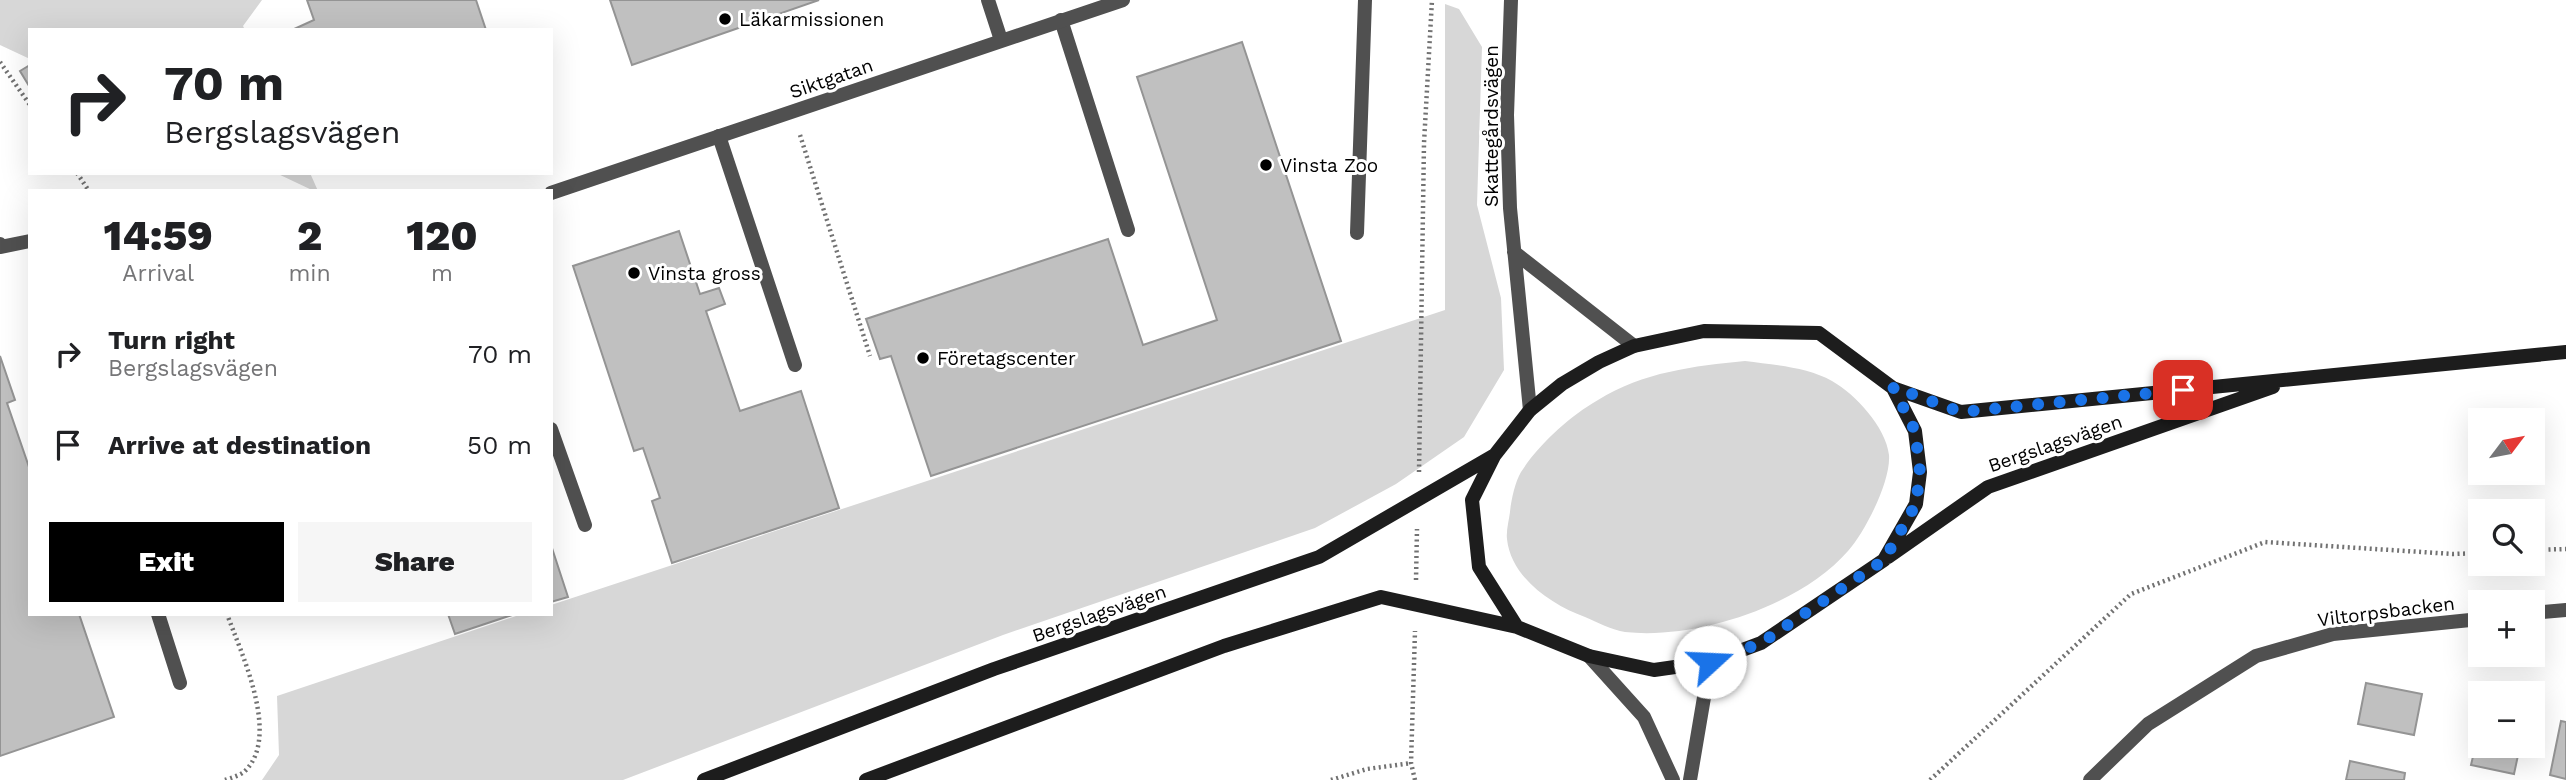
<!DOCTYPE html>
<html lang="en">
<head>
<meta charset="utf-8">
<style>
	body { margin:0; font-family:"Work Sans",sans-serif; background:#f6f6f6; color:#202124; height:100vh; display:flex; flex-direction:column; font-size:26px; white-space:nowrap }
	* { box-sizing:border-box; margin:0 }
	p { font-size:23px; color:#757577 }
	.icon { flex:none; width:38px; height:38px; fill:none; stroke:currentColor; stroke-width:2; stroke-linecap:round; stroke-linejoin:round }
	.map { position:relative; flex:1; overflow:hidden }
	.drawer { position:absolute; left:28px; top:189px; width:525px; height:427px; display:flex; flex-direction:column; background:#fff; border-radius:0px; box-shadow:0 7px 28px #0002 }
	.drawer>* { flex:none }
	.hud { position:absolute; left:28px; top:28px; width:525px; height:147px; border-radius:0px; box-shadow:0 7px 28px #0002; background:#fff; color:#202124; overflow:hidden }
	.needle { width:46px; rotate:58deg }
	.buttons { position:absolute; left:2468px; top:408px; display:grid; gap:14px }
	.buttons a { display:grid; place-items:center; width:77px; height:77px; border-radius:0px; background:#fff; box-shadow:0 7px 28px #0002; font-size:35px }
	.pin { position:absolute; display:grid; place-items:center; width:60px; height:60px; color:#fff; margin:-30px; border-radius:14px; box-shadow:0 4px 10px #0006 }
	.me { position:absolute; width:77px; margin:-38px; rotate:70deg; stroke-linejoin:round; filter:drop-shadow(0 0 5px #0008) }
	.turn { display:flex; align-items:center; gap:24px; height:147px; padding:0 21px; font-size:32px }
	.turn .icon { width:91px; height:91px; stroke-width:2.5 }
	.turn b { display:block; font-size:49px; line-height:60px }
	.eta { display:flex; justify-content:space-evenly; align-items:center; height:119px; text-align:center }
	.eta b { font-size:42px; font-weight:800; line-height:49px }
	.cta { display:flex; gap:14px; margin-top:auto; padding:14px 21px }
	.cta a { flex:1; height:80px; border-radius:0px; background:#000; color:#fff; font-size:28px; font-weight:800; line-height:80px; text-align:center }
	.cta a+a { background:#f6f6f6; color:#202124 }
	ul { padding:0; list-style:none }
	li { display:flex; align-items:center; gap:21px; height:91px; padding:0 21px }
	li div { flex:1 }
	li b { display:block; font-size:26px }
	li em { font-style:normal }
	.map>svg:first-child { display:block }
	.green { fill:#d7d7d7 }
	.building { fill:#c0c0c0; stroke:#949494; stroke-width:2 }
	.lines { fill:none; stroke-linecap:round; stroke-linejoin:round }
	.path { stroke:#727272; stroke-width:4.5; stroke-dasharray:2 3.5; stroke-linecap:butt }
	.service { stroke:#505050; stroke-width:14 }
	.minor { stroke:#505050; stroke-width:14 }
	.tertiary { stroke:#505050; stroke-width:14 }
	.secondary { stroke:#1d1d1d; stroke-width:14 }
	.route { stroke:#1a73e8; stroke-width:12; stroke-dasharray:0 21.6 }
	.poi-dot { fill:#000; stroke:#fff; stroke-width:2.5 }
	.labels { text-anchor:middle; stroke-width:6; stroke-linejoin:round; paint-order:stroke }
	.poi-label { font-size:19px; fill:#000; stroke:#fff; text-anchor:start }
	.street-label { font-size:19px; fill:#000; stroke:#fff }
</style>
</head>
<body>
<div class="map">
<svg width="2566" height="780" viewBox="0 0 2566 780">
	<rect width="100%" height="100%" fill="#fff"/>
	<path class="green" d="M0,0H262L243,26L245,30H30V59L0,45Z
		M1445,4L1459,9L1482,47L1477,205L1501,298L1504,370L1464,437L1396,484L1315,528L1003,635L623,780H262L279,755L277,696L522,614H551V605L1445,310Z
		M276,173H310L318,191H314Z
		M1745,361C1774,365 1807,367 1832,381C1855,394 1886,427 1889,455C1891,481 1865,532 1848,551C1800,606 1696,640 1625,632C1612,630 1597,622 1585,617C1552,605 1511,578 1507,539C1506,531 1509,520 1510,512C1511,501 1515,482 1521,472C1539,444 1570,416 1598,400C1643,372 1694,366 1745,361Z"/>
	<path class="building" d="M307,0H476L486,30H292L314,20Z
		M610,0H819L632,65Z
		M1242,42L1341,341L931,476L891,356L880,359L866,319L1108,239L1143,345L1217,320L1137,77Z
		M30,65V85L29,86L20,71Z
		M679,231L700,294L719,288L725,304L706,311L740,411L801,391L839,508L672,563L652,501L660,498L643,448L634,451L573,266Z
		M0,356L15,400L7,403L30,470V614H79L114,717L0,756Z
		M551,545L568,597L551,602Z
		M448,614H515L455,634Z
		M2366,683L2422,694L2414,735L2358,724Z
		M2561,721L2566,722V779L2550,775Z
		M2480,727V746H2520L2514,774L2471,765Z
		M2350,761L2405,773L2404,780H2346Z"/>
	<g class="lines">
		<path class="path" d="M0,62L30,105
			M800,135L870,356
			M77,173L89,191
			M1419,472L1424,143L1432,0
			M2532,550L2566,549
			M1416,580L1417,529
			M225,780C231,778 241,775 245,771C281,736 241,653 227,614
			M1331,780L1367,769L1411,763
			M1415,780L1411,763L1415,631
			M1930,780L2131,594L2265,542L2453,554L2480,553"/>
		<path class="service" d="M988,0L1001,40
			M1061,20L1128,230
			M719,136L795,365
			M1357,233L1365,0
			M551,429L585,525
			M158,614L180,683"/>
		<path class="minor" d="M551,193L1123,0
			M0,244L1,247L30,241
			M2532,613L2566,610
			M2090,780L2148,724L2256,656L2333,634L2480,619"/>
		<path class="tertiary" d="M1511,0L1507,115L1510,208L1530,410
			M1514,252L1634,346
			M1589,656L1644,717L1673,780
			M1690,780L1710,662"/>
		<path class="secondary" d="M1704,331L1819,333L1893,388L1915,431L1920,472L1916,504L1884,560L1761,643L1710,662L1654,670L1589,656L1517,627L1479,567L1472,500L1494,456L1530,410L1562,384L1599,362L1634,346Z
			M1893,388L1961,412L2566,352
			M1888,557L1988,487L2273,387
			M704,780L994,669L1319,557L1493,456
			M866,780L1224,646L1381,597L1517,627"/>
	</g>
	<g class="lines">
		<path class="route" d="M1710,662L1761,643L1884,560L1916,504L1920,472L1915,431L1893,387L1961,412L2183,390"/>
	</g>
	<g class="poi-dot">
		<circle cx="725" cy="19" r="7"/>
		<circle cx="1266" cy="165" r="7"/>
		<circle cx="634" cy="273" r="7"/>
		<circle cx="923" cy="358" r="7"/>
	</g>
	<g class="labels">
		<g class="poi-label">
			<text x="739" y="26">Läkarmissionen</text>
			<text x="1280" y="172">Vinsta Zoo</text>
			<text x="648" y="280">Vinsta gross</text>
			<text x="937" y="365">Företagscenter</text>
		</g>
		<g class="street-label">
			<text transform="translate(831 78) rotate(-19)" y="7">Siktgatan</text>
			<text transform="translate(1491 126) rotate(-90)" y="7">Skattegårdsvägen</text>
			<text transform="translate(2055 443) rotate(-19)" y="7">Bergslagsvägen</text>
			<text transform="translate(2386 611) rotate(-7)" y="7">Viltorpsbacken</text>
			<text transform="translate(1099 613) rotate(-19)" y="7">Bergslagsvägen</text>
		</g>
	</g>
</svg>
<div class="buttons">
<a><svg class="needle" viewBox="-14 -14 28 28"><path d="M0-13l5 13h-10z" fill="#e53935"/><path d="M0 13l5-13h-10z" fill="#757577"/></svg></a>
<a><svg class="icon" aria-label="search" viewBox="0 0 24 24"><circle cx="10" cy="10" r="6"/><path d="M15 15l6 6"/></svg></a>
<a>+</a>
<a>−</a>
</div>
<div class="pin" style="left:2183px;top:390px;background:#d93025"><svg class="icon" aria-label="arrive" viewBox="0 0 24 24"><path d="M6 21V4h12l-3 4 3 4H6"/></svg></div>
<svg class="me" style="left:1710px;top:662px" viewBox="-20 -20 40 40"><circle r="19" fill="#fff"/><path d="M0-13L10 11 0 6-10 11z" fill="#1a73e8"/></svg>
<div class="hud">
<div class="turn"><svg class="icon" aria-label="right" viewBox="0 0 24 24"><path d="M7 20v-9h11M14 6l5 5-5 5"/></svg><div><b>70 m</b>Bergslagsvägen</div></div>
</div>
<section class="drawer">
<div class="eta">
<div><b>14:59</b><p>Arrival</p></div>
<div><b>2</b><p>min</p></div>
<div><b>120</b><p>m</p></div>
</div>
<ul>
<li><svg class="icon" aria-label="right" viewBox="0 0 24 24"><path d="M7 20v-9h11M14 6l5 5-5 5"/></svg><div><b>Turn right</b><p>Bergslagsvägen</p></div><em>70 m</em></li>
<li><svg class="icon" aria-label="arrive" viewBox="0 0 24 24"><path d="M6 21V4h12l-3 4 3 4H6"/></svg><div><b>Arrive at destination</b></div><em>50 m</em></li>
</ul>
<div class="cta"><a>Exit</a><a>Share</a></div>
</section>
</div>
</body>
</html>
